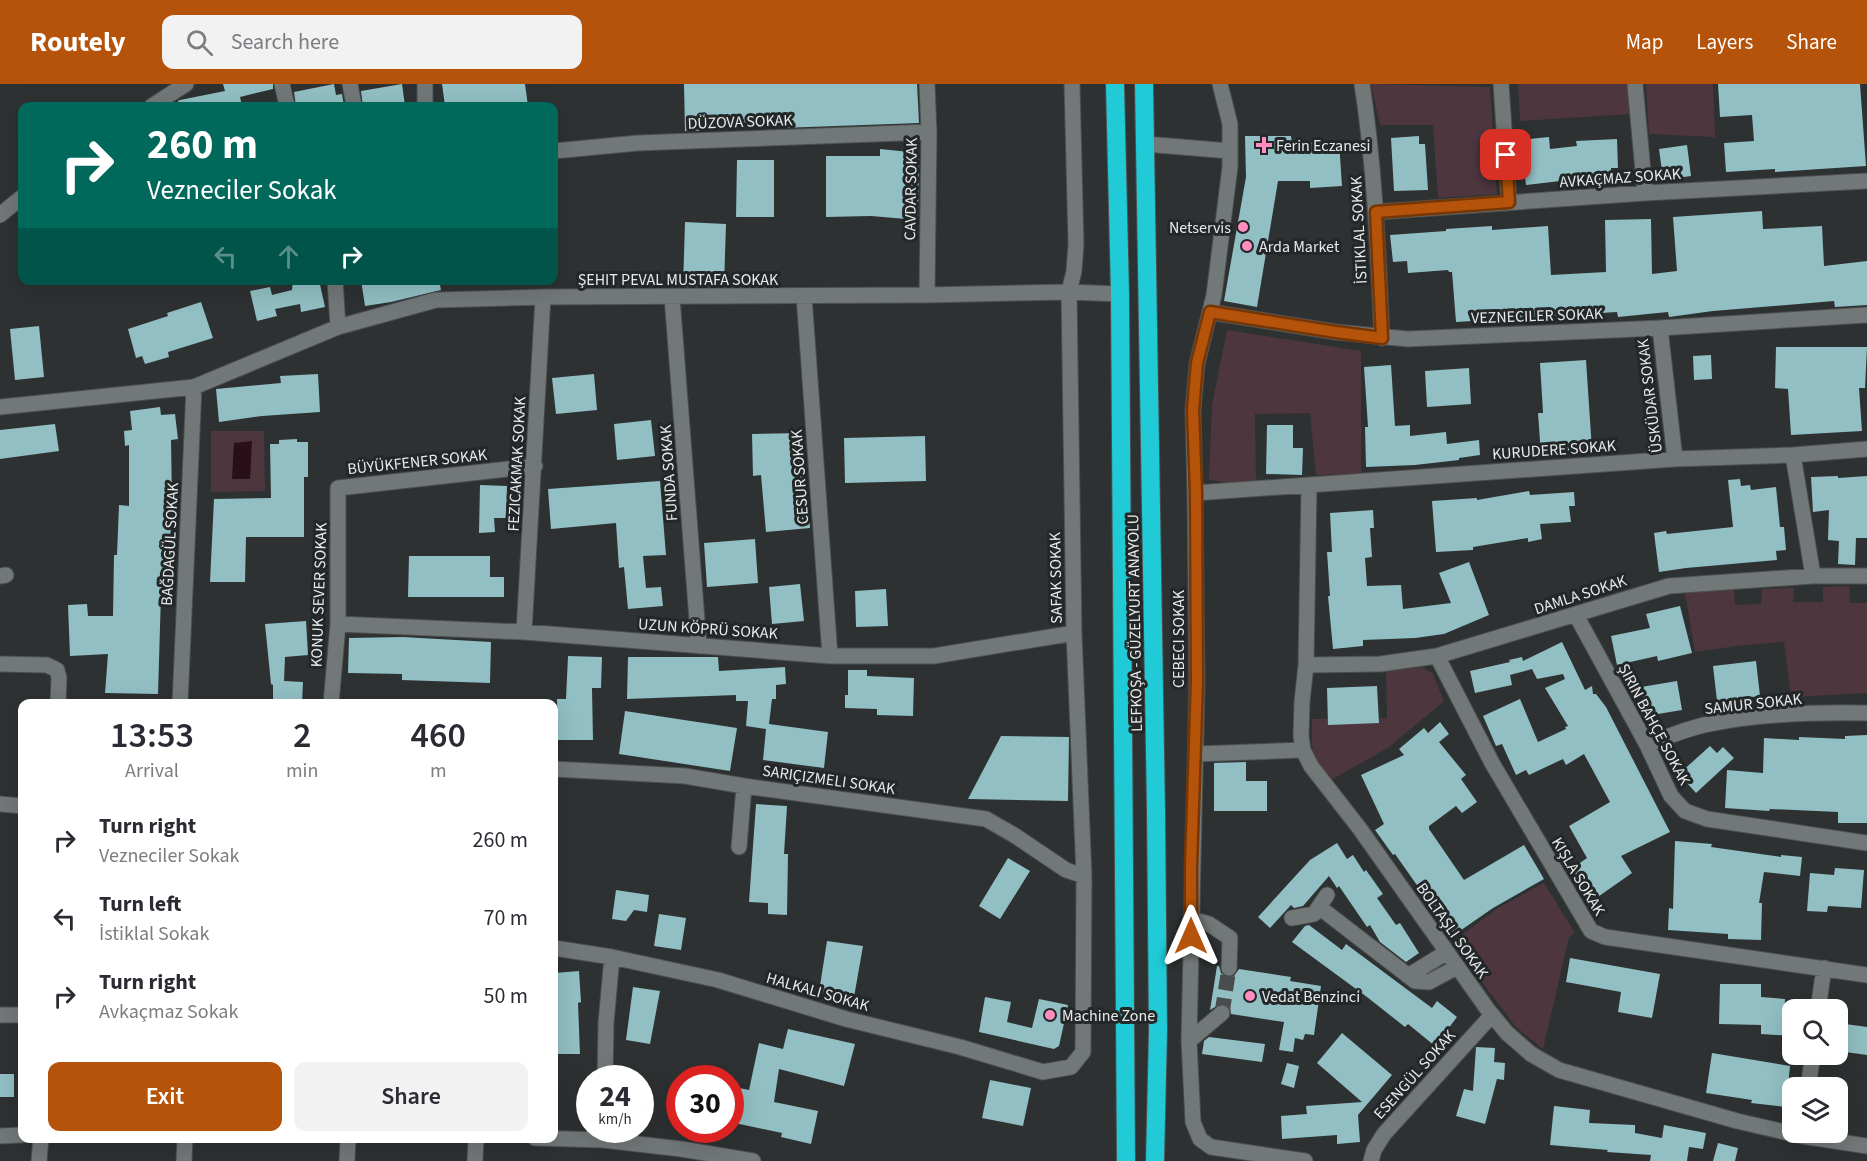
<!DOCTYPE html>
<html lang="en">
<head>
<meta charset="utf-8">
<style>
	body { margin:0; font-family:"Source Sans 3",sans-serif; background:#f2f2f3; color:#2b2b33; height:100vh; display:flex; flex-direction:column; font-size:22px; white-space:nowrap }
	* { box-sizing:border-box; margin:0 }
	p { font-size:20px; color:#7c7c81 }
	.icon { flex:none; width:33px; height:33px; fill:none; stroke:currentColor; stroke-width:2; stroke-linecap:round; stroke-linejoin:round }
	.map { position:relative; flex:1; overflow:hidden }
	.details { position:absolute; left:18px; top:615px; width:540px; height:444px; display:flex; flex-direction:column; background:#fff; border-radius:12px; box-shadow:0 6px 24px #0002 }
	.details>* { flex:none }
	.top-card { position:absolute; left:18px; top:18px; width:540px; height:183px; border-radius:12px; box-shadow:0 6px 24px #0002; background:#00695c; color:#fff; overflow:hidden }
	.fabs { position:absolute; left:1782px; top:915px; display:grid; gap:12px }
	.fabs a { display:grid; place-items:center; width:66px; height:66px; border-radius:12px; background:#fff; box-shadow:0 6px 24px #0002; font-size:30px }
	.speed { position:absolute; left:576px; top:981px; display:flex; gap:12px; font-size:30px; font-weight:700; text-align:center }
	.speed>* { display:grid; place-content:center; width:78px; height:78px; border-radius:50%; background:#fff; box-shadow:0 6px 24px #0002; line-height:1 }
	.speed small { font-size:15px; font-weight:400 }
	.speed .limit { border:9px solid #d22; background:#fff; color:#111 }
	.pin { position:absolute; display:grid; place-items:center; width:51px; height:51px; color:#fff; margin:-26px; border-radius:12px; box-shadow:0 3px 9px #0006 }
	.me { position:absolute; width:66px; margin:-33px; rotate:0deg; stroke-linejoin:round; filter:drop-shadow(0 0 4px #0008) }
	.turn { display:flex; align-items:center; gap:21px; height:126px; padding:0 30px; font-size:27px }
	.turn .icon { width:78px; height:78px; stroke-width:2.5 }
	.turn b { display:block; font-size:42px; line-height:51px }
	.lanes { display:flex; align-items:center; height:57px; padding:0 30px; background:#0003; justify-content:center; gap:30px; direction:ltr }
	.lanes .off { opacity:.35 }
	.eta { display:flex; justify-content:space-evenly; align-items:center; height:102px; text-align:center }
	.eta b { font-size:36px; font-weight:600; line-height:42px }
	.action { display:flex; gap:12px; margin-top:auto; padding:12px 30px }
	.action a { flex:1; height:69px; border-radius:12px; background:#b45309; color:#fff; font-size:24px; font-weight:600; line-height:69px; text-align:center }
	.action a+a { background:#f2f2f3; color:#2b2b33 }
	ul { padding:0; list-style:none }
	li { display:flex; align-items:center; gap:18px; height:78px; padding:0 30px }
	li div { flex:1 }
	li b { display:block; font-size:22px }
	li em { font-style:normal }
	header { display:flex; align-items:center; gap:36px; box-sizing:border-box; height:84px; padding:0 30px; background:#b45309; color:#fff }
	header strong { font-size:28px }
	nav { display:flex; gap:33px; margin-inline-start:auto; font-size:21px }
	.search { width:420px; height:54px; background:#f2f2f3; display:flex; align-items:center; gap:15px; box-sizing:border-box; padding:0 21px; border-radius:12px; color:#7c7c81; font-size:22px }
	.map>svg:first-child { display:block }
	.green { fill:#4e363f }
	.water { fill:#2a0e1a }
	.building { fill:#91bfc3 }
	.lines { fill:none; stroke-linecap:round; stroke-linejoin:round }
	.minor-tunnel { stroke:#494d4e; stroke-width:15; stroke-dasharray:15 8; stroke-linecap:butt }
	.minor-casing { stroke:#4c4f4f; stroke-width:17 }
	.highway-casing { stroke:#4c4f4f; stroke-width:20 }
	.minor { stroke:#727777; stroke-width:15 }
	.highway { stroke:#20cad6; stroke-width:18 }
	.route-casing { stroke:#753606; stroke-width:15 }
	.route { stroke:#b45309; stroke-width:10 }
	.poi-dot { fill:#fe8ebd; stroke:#232728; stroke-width:2 }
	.labels { text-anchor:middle; stroke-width:6; stroke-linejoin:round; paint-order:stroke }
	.street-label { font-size:16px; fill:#e7eaea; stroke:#232728 }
	.poi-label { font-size:16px; fill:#e7eaea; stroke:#232728; text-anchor:start }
</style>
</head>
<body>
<header>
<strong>Routely</strong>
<div class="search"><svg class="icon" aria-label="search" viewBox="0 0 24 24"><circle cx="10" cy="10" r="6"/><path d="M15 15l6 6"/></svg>Search here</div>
<nav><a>Map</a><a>Layers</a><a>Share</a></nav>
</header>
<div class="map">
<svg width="1867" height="1077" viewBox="0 0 1867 1077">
	<rect width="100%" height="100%" fill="#2d3132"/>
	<path class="green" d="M1371,0L1490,3L1497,110L1438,114L1433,41H1380Z
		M1518,0H1628L1630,30L1520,37Z
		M1646,0H1713L1715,53L1649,50Z
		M1227,246L1361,267V389L1316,391L1310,329L1255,330L1256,402L1209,396L1212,321Z
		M211,347H264L265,407L211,408Z
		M1849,502L1850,519H1867V609L1791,613L1784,558L1736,562L1695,568L1685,508L1734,503L1735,521L1761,520L1762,505L1794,504L1793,518H1823V503Z
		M1422,583L1433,590L1444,617L1389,663L1331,696C1309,669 1312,669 1312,635L1387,634L1386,587Z
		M1544,799L1575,849L1569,853L1543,965L1516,943L1482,898L1455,856L1498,824Z"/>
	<path class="water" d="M252,357L250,395H232L234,359Z"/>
	<path class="building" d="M223,0H273V5L240,13L242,22H178V17L180,16L225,7Z
		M334,0L336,11L342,10L344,22H296L294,8Z
		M402,0L405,22H363L361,7Z
		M442,0H525L528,22H445Z
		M684,0H917L919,39L780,44V40L723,42V46L685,47Z
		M1718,0H1860L1866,82L1775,88V85L1726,88L1724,59L1754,57L1752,31L1720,33Z
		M1245,52H1291L1292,60L1339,57L1342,102L1310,104V97H1278L1257,223L1224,217L1246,93Z
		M1419,52V60H1425L1428,106L1394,107L1391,54Z
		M1549,53L1550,65L1577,62L1576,57L1617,55L1618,84H1611V96L1578,98V95L1526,101L1520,56Z
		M1687,61L1691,92L1670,95L1669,87H1662L1659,65Z
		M880,65L919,69L918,136L871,132L826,133V72H880Z
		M737,76H774V133H736Z
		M1762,127L1763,145L1822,142L1824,182L1867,177V221L1835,223L1834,217L1713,227L1669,233L1668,228L1618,233L1617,228L1456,238L1452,188H1449L1448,186L1408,189L1407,177L1393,178L1390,151L1446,147V145L1492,142V146L1548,142L1551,191L1606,188L1605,136L1651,135L1652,190L1677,187L1673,133Z
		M685,138L726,140L724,202L683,203Z
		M293,196H319L325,223L301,228L300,220L275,225L277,232L257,237L250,207L270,203L272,211L292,206Z
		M361,196H439L441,206L391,218L365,222Z
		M201,218L213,254L168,268L169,273L145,280L142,272L136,274L128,245L168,232L167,229Z
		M39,242L44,293L15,296L10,245Z
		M1776,263H1867L1865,304H1859L1862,347L1791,351L1788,305L1775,304Z
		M1711,271L1712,295L1694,296L1693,272Z
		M1586,276L1592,366L1541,371L1538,329H1543L1540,279Z
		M1391,281L1395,342L1410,341V352L1446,348L1447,360L1479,356L1480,371L1459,374V376L1415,381L1366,383L1365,343H1368L1364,283Z
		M1469,284L1471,320L1427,323L1425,287Z
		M318,290L320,328L262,332L219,338L216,305L281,299L280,292Z
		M594,290L597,326L556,330L552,294Z
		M160,323L161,331L175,330L178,355L171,356L172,417L170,458H168L169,510H161L158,610L105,609L108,570L70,572L68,521L87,520L88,532H113L114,471H117L119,421L129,422V361L125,362L124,347L132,346L130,327Z
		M651,336L655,372L617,376L614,340Z
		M55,340L59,367L0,375V346Z
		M1267,341H1293V364H1303L1302,391L1266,390Z
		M802,349L803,402H807L810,444L766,448L761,391L753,392L752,350Z
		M925,352L926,397L845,399L844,354Z
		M297,355V358H308V393H304V453H246L245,498H210L214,415L271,414L270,360H279V356Z
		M1838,392V394L1867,392V454H1856L1855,481L1838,480L1839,457L1828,456L1829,426L1813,428L1811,393Z
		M1740,395L1741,402L1750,401L1751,406L1776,403L1780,443H1784L1786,466L1776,467L1777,476L1686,484L1659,488L1654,449L1666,447L1667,450L1733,443L1728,396Z
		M660,397L666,471L643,472L646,504L661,503L663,522L628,525L624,483L619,484L616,439L551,445L548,405Z
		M480,401L507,402L506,434H494L495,448L479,449Z
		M1529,407L1530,411L1574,408L1575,422H1569L1571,438L1540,440L1542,455L1528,458V454L1473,463V466L1436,468L1432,417L1477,414V416Z
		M1373,426L1374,444H1370L1372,473L1365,474L1367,502L1401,501L1403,525L1451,519L1439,489L1469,478L1489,531L1444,550L1415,554L1363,556V562L1333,565L1328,512H1330L1327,468H1332L1330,429Z
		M755,455L758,499L707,503L704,459Z
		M409,472H490V493H504V513H408Z
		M800,500L804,537L772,540L769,503Z
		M886,505L888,542L856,543L855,507Z
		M1680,522L1692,569L1658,577L1657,572L1617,581L1611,552L1650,544L1646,530Z
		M306,537L308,571L285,573L284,597L303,598L302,620H282V618L273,617V601L271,600L265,540Z
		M403,553L491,558L490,599L402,596V590L348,589L349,554Z
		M1562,558L1585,606L1592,602L1593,610H1596L1606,623L1670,748L1621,772L1632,789L1592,817L1570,786L1587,774L1569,742L1610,718L1584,670L1566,681L1563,675L1529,691L1526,686L1516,691L1502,660L1496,662L1483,632L1520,615L1538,658L1566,645L1565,643L1568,642L1545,604L1565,595L1563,590L1537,595L1532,585L1510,591L1512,601L1475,609L1470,587L1510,578L1509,576L1522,573L1523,577Z
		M568,572L602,573L601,604H592L593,656H558L557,615H566Z
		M628,573H718L719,587L785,583L786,600L776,601V615H772L769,640L828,648L824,684L763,676L766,645L746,642L748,617H736V611L627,615Z
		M1756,577L1760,612L1717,617L1713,582Z
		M848,586H867V592L914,594L913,632L877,631V625L845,624V611H848Z
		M1677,597L1682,626L1646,632L1641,603Z
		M1377,602L1379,639L1328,641L1327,604Z
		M625,627L737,644L730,687L619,670Z
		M1440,638L1449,650L1439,658L1466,691L1461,695L1477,718L1462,729L1456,722L1429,742V745L1464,796L1524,761L1544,795L1493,824L1454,851L1429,812L1426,814L1395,770L1393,771L1375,746L1384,740L1361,691L1404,671L1399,665L1424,644L1428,649Z
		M1867,651V739H1838V728L1770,725L1769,727L1725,724L1727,686L1763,689L1764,654L1799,656V653L1845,655V652Z
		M1001,652L1069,653L1068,717L968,715Z
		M1710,662L1717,669L1723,663L1734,674L1696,709L1679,690Z
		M1246,678V697H1267V727H1214V679Z
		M756,720L787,722L784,770H788L787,831L768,830V819L749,818Z
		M1675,757L1712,760L1711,763L1781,773V771L1802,773L1800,792L1764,788L1759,819H1762L1761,856L1728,855V850L1668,846L1669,824L1673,825Z
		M1337,759L1347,775L1353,771L1364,788L1366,786L1383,810L1377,814L1396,841L1400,839L1419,869L1406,878L1380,858L1370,841L1367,843L1339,802L1337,804L1329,792L1303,822L1294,824L1291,821L1270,844L1258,833L1310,776Z
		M1008,774L1030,787L1000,835L979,822Z
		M1835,784L1864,786L1861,824L1828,822L1827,828L1807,827L1810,789L1834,791Z
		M616,806L649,811L647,828L634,826L626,837L612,835Z
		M659,830L686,834L681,866L654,862Z
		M1309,841L1342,866L1346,860L1432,924L1437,917L1457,933L1435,962L1408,940L1405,943L1367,913L1292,858L1305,842Z
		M827,857L863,862L854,913L819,908Z
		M1570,874L1660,890L1652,934L1618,928L1621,908L1566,898Z
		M1217,882H1219L1221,889L1228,894L1234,892L1239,885L1291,893L1290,897L1321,902L1314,951L1305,950L1303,956L1295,954L1293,968L1279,966L1284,938L1231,930L1230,923L1225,920H1220L1210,926Z
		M579,887L581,918L578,919L580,970H554V889Z
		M1720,900H1761V913L1785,915L1784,931L1792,932V952L1761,950V941L1719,940Z
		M633,903L660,907L650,960L626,956Z
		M985,913L1011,918L1007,938L1032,944L1039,915L1068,921L1059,962L1054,965L979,948Z
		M1838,939L1867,943V971L1838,967Z
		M788,945L855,960L844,1002L779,985L774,1018L818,1027L811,1060L781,1053L782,1049L730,1038V1022L734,1003L749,1006L759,959L783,965Z
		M1342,949L1392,991L1358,1031L1360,1058L1337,1060V1051L1282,1055L1281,1032L1307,1030L1306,1022L1362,1018L1317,979Z
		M1209,953L1265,960L1262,978L1202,970L1204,957Z
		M1476,963L1495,964L1494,978L1505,979L1504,996L1497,995L1485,1040L1456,1032L1464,1005L1473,1007Z
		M1712,969L1790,982L1786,1023L1751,1019L1752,1016L1706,1009Z
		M1287,979L1299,982L1294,1004L1281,1000Z
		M0,990H14V1013H0Z
		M990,996L1031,1004L1023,1042L982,1034Z
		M1554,1022L1590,1026L1589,1039L1635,1041V1049L1662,1054L1664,1041L1706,1049L1703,1065L1689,1063L1687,1077H1650L1651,1071L1607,1068L1608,1066L1550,1061Z
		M1718,1059L1738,1064L1735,1077H1713Z"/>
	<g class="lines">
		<path class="minor-tunnel" d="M1222,929L1229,884"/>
		<defs>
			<path id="minor" d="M282,0L287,22
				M350,0L354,22
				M425,0V22
				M1220,0L1230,40V83L1214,211L1197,280L1193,326L1195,409L1197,597L1189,957L1193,1038L1200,1055L1211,1063L1305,1077
				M1362,0C1375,84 1378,169 1382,254
				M1501,0L1509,118
				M1635,0L1645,109
				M152,22L186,0
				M1145,60L1230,67
				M554,67L638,59L929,48
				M1376,128L1645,109L1867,97
				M0,131L22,113
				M335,196L338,243
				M927,211L929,48L927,0
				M804,212L830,572
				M672,213L699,562
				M1210,228L1336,248L1408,255L1660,244L1867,231
				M1660,244L1675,375
				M0,323L194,303L338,243L436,216L543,213L927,211L1069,208L1120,210
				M1793,371L1813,492
				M1309,402L1306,581L1302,618L1301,652L1303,666L1311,682L1360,745L1488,926L1507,949L1531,970L1559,986L1737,1037L1802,1052L1867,1062
				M1195,409L1675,375L1793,371L1867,365
				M0,492L6,491
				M1576,531L1647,661L1671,712L1685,727L1707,735L1867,759
				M338,540L524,548L830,572H934L1074,549
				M524,548L543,213
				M1437,572L1492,679L1591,847L1605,853L1867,891
				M0,580L47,581L57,586L59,594L58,620
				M1306,581L1380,580L1437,572L1669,502L1813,492H1867
				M180,620L194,303
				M331,620L338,540V404L535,382
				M1647,661C1667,653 1687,644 1709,640C1758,630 1817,628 1867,629
				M1195,670L1303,666
				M554,685L685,692L744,702L986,735L1014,751L1066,786L1084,792
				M0,720L22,722
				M739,763L744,702
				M1319,823L1415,897L1429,898L1457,883
				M1292,834L1314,830L1327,811
				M1191,835L1209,840L1230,854L1229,884
				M554,864L612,873L718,896L846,935L960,963L1043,988L1071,983L1083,968L1084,792L1074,549L1069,208L1074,187L1076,160L1072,0
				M1408,892L1447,868
				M1818,926L1824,884
				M0,931H22
				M1189,957L1222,929
				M605,994L606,939L612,873
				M1808,1004L1813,970
				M0,1052L22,1051
				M535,1054L603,1056L681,1065L753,1077
				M39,1077L41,1054
				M184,1077L185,1054
				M347,1077L348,1054
				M475,1077L476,1054
				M1371,1077L1374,1066L1384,1050L1492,931"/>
			<path id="highway" d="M1115,0L1120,210L1126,1077
				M1144,0L1156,727L1158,947L1155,1077"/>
		</defs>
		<use href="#minor" class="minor-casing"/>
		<use href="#highway" class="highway-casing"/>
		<use href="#minor" class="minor"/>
		<use href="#highway" class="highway"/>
	</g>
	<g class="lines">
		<defs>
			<path id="route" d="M1191,852V782L1197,597L1196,409L1193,326L1197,279L1210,228L1336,248L1382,254L1376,128L1509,118L1506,71"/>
		</defs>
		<use href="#route" class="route-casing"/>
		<use href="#route" class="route"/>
	</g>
	<g class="poi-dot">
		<path d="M1261 52h6v6h6v6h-6v6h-6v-6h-6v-6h6z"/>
		<circle cx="1243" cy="143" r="6"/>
		<circle cx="1247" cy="162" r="6"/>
		<circle cx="1250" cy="912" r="6"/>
		<circle cx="1050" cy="931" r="6"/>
	</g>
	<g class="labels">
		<g class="street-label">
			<text transform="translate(740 37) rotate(-2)" y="6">DÜZOVA SOKAK</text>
			<text transform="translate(1620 93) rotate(-4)" y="6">AVKAÇMAZ SOKAK</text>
			<text transform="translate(910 105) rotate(-89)" y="6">CAVDAR SOKAK</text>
			<text transform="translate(1358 146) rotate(-93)" y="6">İSTIKLAL SOKAK</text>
			<text x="678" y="201">ŞEHIT PEVAL MUSTAFA SOKAK</text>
			<text transform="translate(1537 231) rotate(-2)" y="6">VEZNECILER SOKAK</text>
			<text transform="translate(1649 312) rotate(-97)" y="6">ÜSKÜDAR SOKAK</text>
			<text transform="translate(1554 365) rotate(-4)" y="6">KURUDERE SOKAK</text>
			<text transform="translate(417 377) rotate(-6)" y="6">BÜYÜKFENER SOKAK</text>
			<text transform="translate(516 380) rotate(-87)" y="6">FEZICAKMAK SOKAK</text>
			<text transform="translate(668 389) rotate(-94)" y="6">FUNDA SOKAK</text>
			<text transform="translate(799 393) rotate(-94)" y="6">CESUR SOKAK</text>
			<text transform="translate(169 460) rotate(-87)" y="6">BAĞDAGÜL SOKAK</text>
			<text transform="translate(1055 494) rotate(-91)" y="6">SAFAK SOKAK</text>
			<text transform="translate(1580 510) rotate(-18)" y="6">DAMLA SOKAK</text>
			<text transform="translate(318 511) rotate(-88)" y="6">KONUK SEVER SOKAK</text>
			<text transform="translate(1134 539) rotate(-91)" y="6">LEFKOŞA - GÜZELYURT ANAYOLU</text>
			<text transform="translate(708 544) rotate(4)" y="6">UZUN KÖPRÜ SOKAK</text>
			<text transform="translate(1178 555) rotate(-90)" y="6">CEBECI SOKAK</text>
			<text transform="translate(1753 619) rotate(-6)" y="6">SAMUR SOKAK</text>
			<text transform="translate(1655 640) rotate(62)" y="6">ŞIRIN BAHÇE SOKAK</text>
			<text transform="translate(829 695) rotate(8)" y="6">SARIÇIZMELI SOKAK</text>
			<text transform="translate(1579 792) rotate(59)" y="6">KIŞLA SOKAK</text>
			<text transform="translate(1453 846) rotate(55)" y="6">BOLTAŞLI SOKAK</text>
			<text transform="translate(818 907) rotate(16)" y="6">HALKALI SOKAK</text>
			<text transform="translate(1414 990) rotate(-48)" y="6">ESENGÜL SOKAK</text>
		</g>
		<g class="poi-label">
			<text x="1276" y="67">Ferin Eczanesi</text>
			<text x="1231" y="149" text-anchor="end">Netservis</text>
			<text x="1259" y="168">Arda Market</text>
			<text x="1262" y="918">Vedat Benzinci</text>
			<text x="1062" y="937">Machine Zone</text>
		</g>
	</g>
</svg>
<div class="fabs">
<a><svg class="icon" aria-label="search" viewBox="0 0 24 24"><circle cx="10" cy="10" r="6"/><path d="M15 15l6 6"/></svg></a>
<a><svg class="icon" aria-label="layers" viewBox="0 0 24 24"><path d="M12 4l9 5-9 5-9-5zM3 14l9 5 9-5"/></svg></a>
</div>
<div class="speed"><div>24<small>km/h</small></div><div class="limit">30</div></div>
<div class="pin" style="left:1506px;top:71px;background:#d93025"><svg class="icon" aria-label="arrive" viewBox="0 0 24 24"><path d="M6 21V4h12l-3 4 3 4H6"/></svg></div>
<svg class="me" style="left:1191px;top:852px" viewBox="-20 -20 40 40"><path d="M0-17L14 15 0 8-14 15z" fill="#b45309" stroke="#fff" stroke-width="4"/></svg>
<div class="top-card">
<div class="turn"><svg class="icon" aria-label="right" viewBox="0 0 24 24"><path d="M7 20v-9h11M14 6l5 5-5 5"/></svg><div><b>260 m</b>Vezneciler Sokak</div></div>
<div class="lanes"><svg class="icon off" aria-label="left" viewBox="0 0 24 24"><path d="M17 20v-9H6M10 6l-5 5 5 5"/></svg><svg class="icon off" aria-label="ahead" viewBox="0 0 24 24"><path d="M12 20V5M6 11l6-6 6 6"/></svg><svg class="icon" aria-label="right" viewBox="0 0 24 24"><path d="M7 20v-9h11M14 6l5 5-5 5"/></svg></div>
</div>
<section class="details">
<div class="eta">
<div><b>13:53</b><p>Arrival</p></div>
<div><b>2</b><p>min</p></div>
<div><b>460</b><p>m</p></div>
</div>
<ul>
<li><svg class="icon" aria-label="right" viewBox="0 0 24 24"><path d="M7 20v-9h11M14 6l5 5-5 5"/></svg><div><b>Turn right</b><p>Vezneciler Sokak</p></div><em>260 m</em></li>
<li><svg class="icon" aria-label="left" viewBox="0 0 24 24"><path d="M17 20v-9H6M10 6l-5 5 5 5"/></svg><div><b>Turn left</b><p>İstiklal Sokak</p></div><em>70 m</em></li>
<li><svg class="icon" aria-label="right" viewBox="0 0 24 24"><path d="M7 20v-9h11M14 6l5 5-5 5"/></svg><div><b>Turn right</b><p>Avkaçmaz Sokak</p></div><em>50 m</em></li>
</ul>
<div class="action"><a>Exit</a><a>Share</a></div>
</section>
</div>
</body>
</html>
